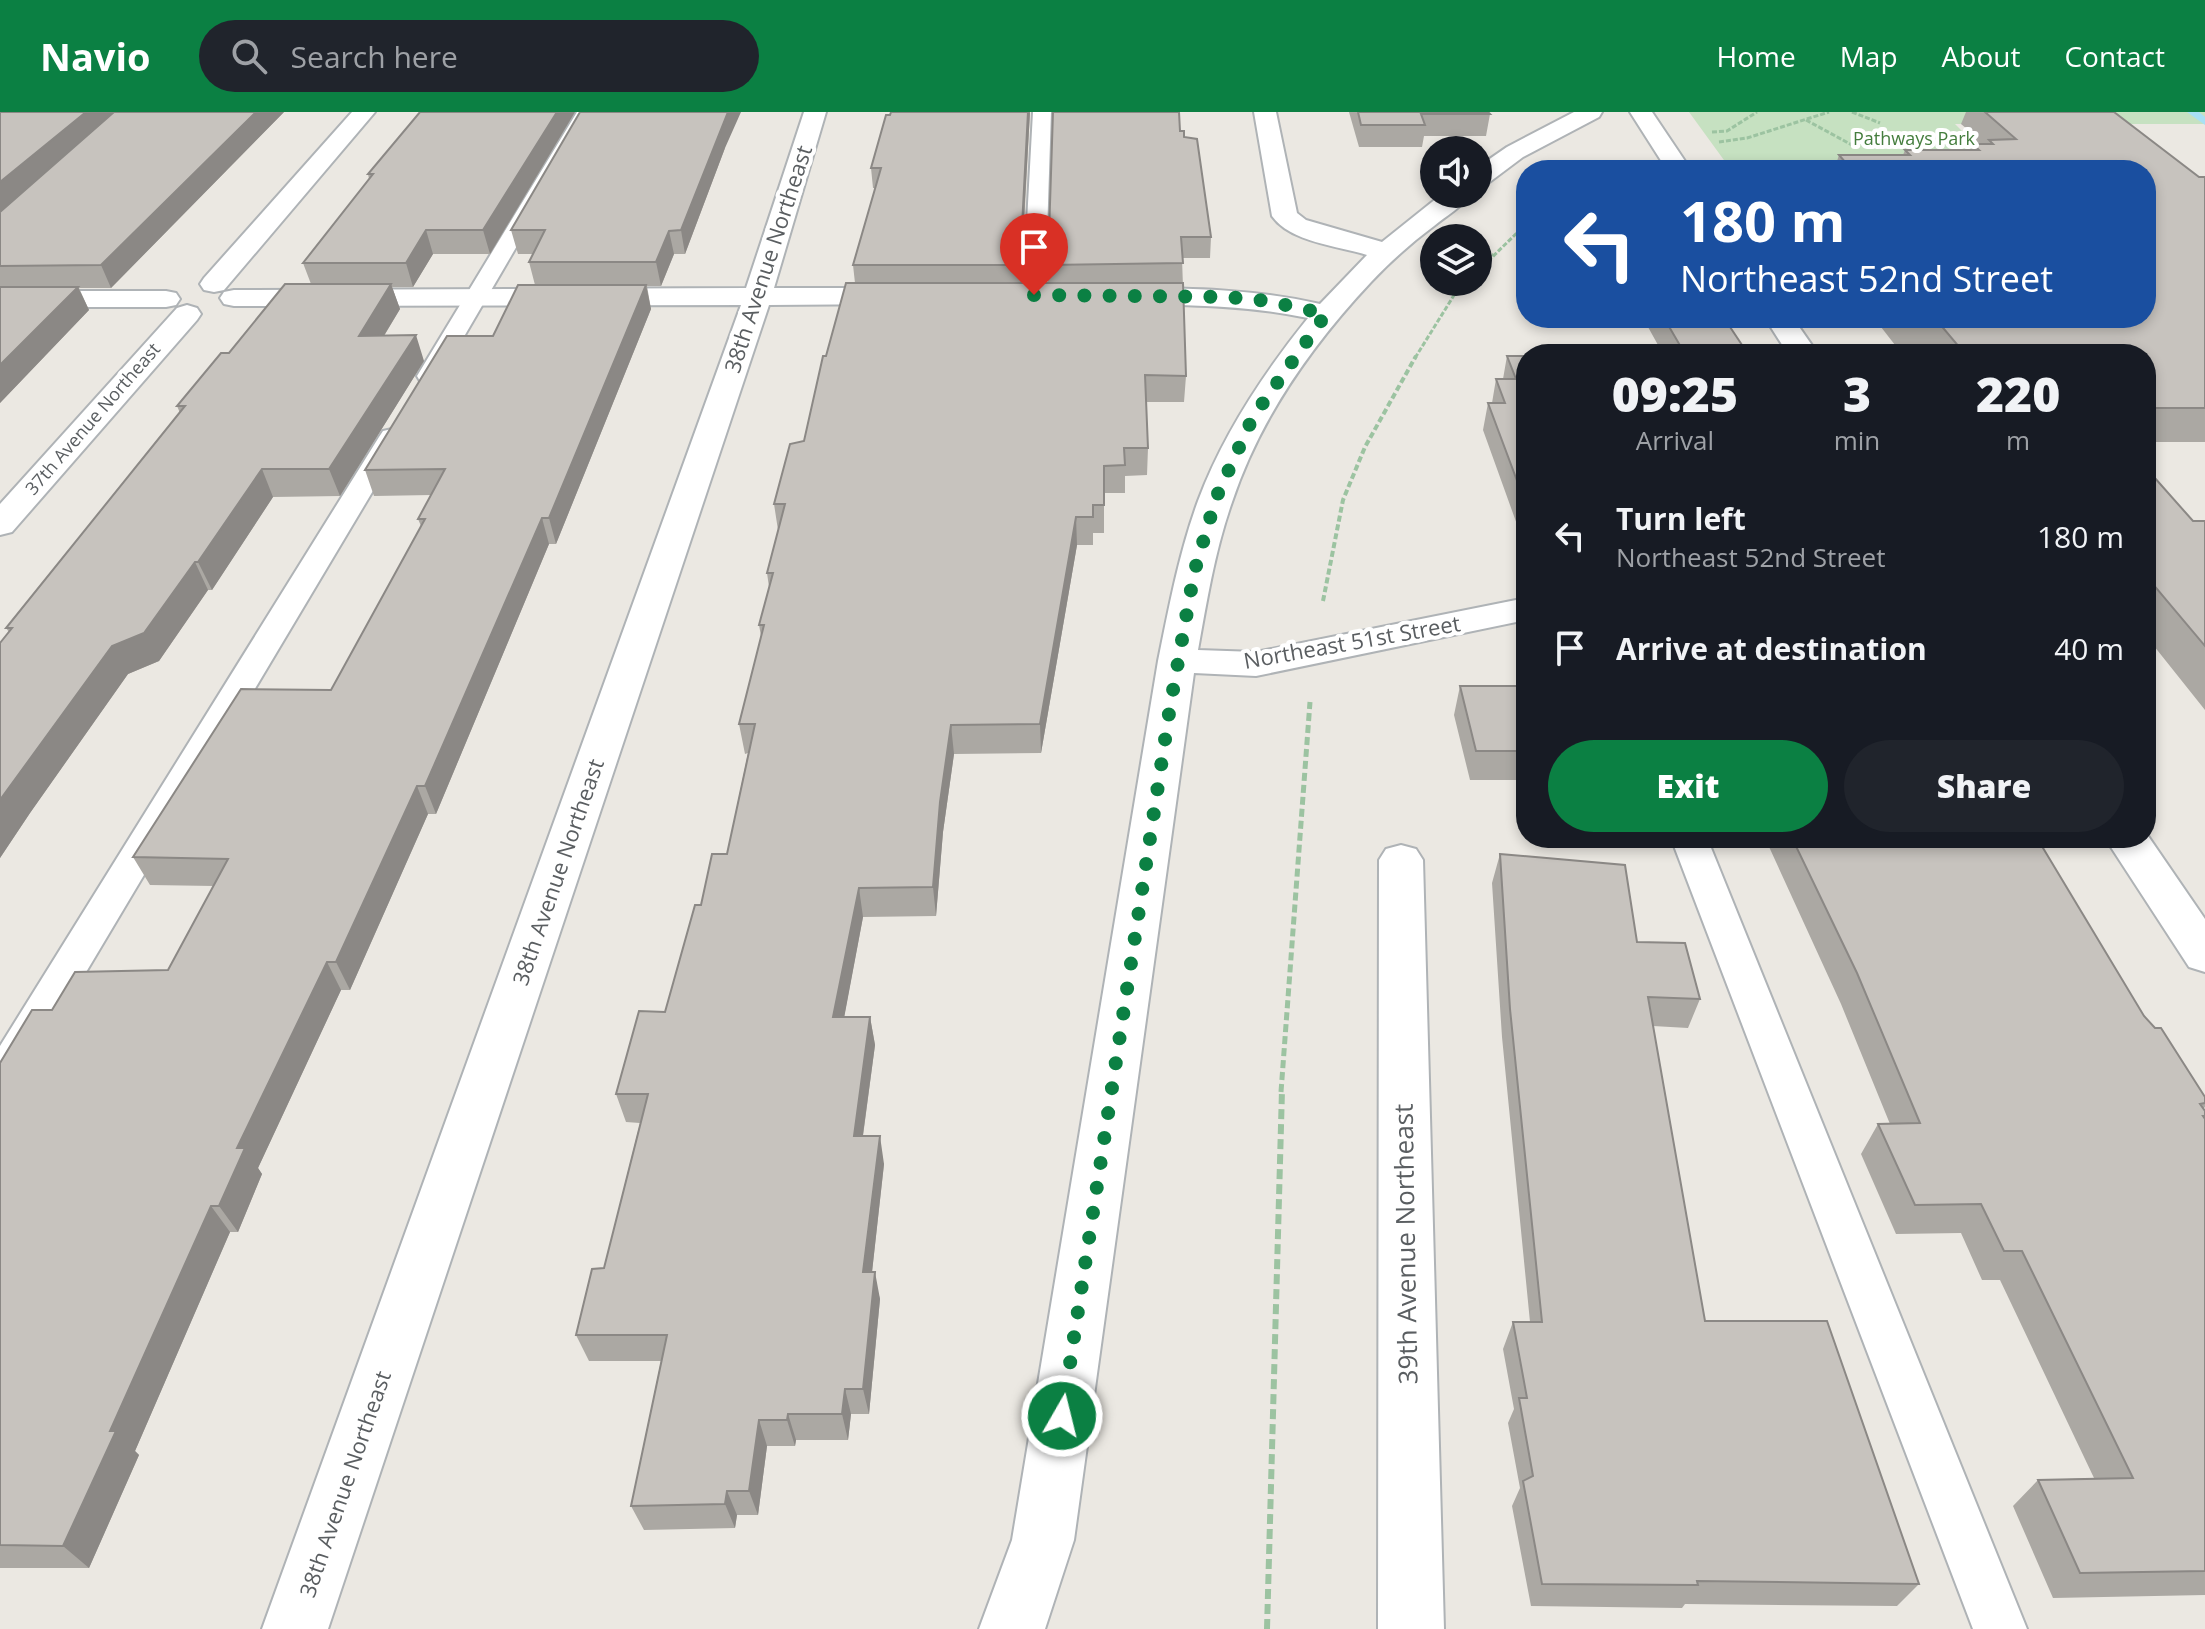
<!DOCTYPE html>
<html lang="en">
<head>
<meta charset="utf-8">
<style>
	body { margin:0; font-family:"Open Sans",sans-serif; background:#20242c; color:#f1f3f6; height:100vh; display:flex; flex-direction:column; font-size:30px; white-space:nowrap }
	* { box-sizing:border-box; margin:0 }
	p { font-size:26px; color:#9ea1a6 }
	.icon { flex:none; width:44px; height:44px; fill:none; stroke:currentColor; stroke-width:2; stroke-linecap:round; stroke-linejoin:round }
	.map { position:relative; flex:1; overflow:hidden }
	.panel { position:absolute; left:1516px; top:232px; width:640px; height:504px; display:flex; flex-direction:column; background:#171b24; border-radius:32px; box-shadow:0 4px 12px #0003 }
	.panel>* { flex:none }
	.hud { position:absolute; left:1516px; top:48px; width:640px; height:168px; border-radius:32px; box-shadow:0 4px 12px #0003; background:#1a4fa0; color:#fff; overflow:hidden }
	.tools { position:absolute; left:1420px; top:24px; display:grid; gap:16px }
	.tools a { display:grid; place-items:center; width:72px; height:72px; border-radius:50%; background:#171b24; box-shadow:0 4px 12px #0003; font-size:40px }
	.pin { position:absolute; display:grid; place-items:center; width:68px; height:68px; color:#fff; margin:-82px -34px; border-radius:50% 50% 50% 0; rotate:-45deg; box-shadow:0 0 8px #0007 }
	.pin .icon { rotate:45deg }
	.me { position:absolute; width:88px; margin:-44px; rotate:8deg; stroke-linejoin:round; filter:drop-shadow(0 0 6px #0008) }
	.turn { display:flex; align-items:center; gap:28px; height:168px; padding:0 32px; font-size:36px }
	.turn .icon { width:104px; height:104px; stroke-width:2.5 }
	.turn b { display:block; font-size:56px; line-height:68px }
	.eta { display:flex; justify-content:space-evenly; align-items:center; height:136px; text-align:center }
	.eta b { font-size:48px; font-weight:800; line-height:56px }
	.button { display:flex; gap:16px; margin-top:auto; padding:16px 32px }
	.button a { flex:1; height:92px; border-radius:48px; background:#0b8043; color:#fff; font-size:32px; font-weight:800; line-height:92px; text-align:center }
	.button a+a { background:#20242c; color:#f1f3f6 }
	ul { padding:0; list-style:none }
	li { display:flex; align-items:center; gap:24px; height:112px; padding:0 32px }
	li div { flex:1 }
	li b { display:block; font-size:30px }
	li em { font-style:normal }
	header { display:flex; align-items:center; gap:48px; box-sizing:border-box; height:112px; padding:0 40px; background:#0b8043; color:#fff }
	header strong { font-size:38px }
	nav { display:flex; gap:44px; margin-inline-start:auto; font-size:28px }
	.search { width:560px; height:72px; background:#20242c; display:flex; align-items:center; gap:20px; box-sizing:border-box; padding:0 28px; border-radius:44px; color:#9ea1a6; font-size:30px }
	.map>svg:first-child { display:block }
	.green { fill:#c6e1c1 }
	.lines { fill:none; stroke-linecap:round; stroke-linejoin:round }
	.stream { fill:#a8e0f5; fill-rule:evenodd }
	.service-casing { stroke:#afb3b6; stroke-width:4 }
	.minor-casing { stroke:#afb3b6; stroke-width:4 }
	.tertiary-casing { stroke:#afb3b6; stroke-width:4 }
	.path-far3 { stroke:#9cc3a1; stroke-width:3; stroke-dasharray:5 2; stroke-linecap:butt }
	.path-far2 { stroke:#9cc3a1; stroke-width:4; stroke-dasharray:6 3; stroke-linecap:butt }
	.path-far1 { stroke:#9cc3a1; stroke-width:5; stroke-dasharray:8 4; stroke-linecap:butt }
	.path { stroke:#9cc3a1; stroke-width:6; stroke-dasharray:10 5; stroke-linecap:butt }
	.service { fill:#fff; fill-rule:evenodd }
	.minor { fill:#fff; fill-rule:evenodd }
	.tertiary { fill:#fff; fill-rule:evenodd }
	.wall { fill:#aba8a3 }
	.shaded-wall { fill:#8b8885 }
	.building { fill:#c7c3be; stroke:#8b8885; stroke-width:2 }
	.route { stroke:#0b8043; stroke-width:14; stroke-dasharray:0 25.2 }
	.labels { text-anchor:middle; stroke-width:8; stroke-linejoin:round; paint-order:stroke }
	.far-park-label { font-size:18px; fill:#447d3d; stroke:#fff }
	.far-street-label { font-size:18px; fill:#5a5e61; stroke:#fff }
	.street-label { font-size:22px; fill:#5a5e61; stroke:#fff }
	.near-street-label { font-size:26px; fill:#5a5e61; stroke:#fff }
</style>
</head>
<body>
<header>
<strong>Navio</strong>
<div class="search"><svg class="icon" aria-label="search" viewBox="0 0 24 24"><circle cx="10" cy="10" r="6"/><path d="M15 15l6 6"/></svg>Search here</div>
<nav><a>Home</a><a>Map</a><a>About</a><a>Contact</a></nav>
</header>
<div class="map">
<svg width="2205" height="1517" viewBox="0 0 2205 1517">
	<rect width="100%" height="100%" fill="#ebe8e2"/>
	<path class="green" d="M1689,0H2205V12H1955L1998,55H1729Z"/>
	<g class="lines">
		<path class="stream" d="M2187,0H2199L2205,5V13Z"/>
		<defs>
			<path id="service" d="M577,0H595L441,264L438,269H420L417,264Z
				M1033,0H1051L1045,183L1042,188H1026L1023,183Z
				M392,317L401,319L405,325L14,981L0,985V934L379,325L383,319Z
				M1671,726H1707L2027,1517H1973Z"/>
			<path id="minor" d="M352,0H375L224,178L214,180L204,178L200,172L204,166Z
				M804,0H826L774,176H903L913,178L917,184L913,190L903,192L769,193L328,1517H262L741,193L234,194L224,192L220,186L224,180L234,178L746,176Z
				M1254,0H1276L1297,101L1306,108L1382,130L1442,82H1471C1462,95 1446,104 1434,114C1411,131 1390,150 1371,170C1311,234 1260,306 1232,390C1215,438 1207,488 1198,538L1256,540L1526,486V508L1256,564L1194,561L1074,1428L1045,1517H979L1012,1428L1158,549C1169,495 1179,441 1198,389C1223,322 1263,262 1308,206C1247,193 1187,193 1124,192L1114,190L1110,184L1114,178L1124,176C1193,176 1253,177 1320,192L1367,143C1338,134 1290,130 1272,104Z
				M1574,0H1602L1599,5L1523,45L1487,72L1478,74V55L1507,35Z
				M0,179H166L176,181L180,187L176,193L166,195H0Z
				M187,193L197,196L201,202L197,208L12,420L0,423V392L177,196Z
				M1401,733L1416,737L1423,748L1444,1517H1378L1379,748L1386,737Z"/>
			<path id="tertiary" d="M1630,0H1652L1691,58H1667Z
				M1765,206H1793L1818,242H1788Z
				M2146,721L2205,807V860L2189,855L2105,726H2146Z"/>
		</defs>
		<use href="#service" class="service-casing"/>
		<use href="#minor" class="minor-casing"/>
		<use href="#tertiary" class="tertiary-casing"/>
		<path class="path-far3" d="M1852,0L1880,11
			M1806,8L1852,33
			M1712,20L1727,19L1757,0
			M1719,30L1747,26L1829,0
			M1478,140L1493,143
			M1478,159L1526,112
			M1415,246L1456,180L1467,170"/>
		<path class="path-far2" d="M1323,489L1343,388L1365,335L1416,244"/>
		<path class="path-far1" d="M1281,980L1310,590"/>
		<path class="path" d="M1267,1517L1282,978"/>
		<use href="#service" class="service"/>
		<use href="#minor" class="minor"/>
		<use href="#tertiary" class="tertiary"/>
	</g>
	<path class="wall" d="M0,0H284L111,176H79L89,198L0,291Z
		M420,0H575L490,142H433L413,175H392L400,197L384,224L424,249L340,384L273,385L212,478H208L159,549L128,562L30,701L0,746V531L9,520L6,516L180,301L177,294L229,241L311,172L303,151L369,67L368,62Z
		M891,0H1030L1021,171H1048V153L1180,19L1184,25L1211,125L1210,146H1182L1186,264L1184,290H1146L1148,336L1147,363L1125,364V381H1104V421H1093V433H1077L1041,641L954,642L943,720L936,804L863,805L844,905H870L875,933L863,1024L884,1052L872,1160L880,1187L869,1302H851L848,1328H796L795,1334H767L758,1403H737L735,1416L644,1418L631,1394L661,1249H589L576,1223L604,1156L640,1011L626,1010L616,982L665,900L701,793L727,742L748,641L745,642L739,612L761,524L759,513L769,475L767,461L778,418L774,392L804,329L826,244L855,171L853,153L875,76H873L871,56Z
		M1349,0H1488L1490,2L1486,24H1424L1422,35H1359Z
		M1966,0H2114L2199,65H2205V330H2146V242H1902L1874,206H2146V58H1834L1839,43H1903L1905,38H1970L1972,32H1978L1965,20L1967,17L1961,12Z
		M725,36L685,142H674L661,174H647L651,197L556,432H549L436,702H428L350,878H341L258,1056L262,1062L238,1120H230L135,1339L139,1343L89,1456H0V951L52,898L168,858L214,774L150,773L133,745L331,578L421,414L418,407L431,383L374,384L365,358L493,224L535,173L529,150L534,142H518L511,118Z
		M1643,206H1724L1748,242H1663Z
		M1507,244H1526V417L1519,418L1483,318L1488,291H1492L1496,267H1503Z
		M2146,356L2193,409H2205V598L2146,524Z
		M1525,560H1526V668H1470L1454,603L1460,574H1522Z
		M1765,726H2037L2144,904L2205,985V995L2203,997L2205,999V1483L2053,1486L2013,1394L2038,1368L2094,1366L2000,1168H1982L1961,1121L1896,1122L1861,1042L1878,1012H1890L1841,892Z
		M1500,742L1637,830L1700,887L1688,916L1653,914L1705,1209L1919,1472L1897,1494L1685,1492L1682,1496L1531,1494L1512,1394L1520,1376L1508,1311L1514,1297L1503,1237L1513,1210H1530L1502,925L1492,771Z"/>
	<path class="shaded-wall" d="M86,0H119L0,101V70Z
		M256,0H284L111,176L101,153Z
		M557,0H575L490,142L483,118Z
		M728,0H741L725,36L685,142L681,118Z
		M1028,0H1030L1020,174V153Z
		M426,118L433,142L413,175L406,151Z
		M669,119L674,142L661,174L656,150Z
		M391,172L400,197L368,250L359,224Z
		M646,173L651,197L556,432L549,406Z
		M78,175L89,198L0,291V253Z
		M416,223L424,249L340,384L329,357Z
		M262,357L273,385L212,478L198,450Z
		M1076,405L1077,433L1041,641L1040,612Z
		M542,406L549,432L436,702L425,674Z
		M195,450L208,478L159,549L128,562L30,701L0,746V688L112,534Z
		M951,613L954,642L943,720L936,804L933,775L940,690Z
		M417,674L428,702L350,878L336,850Z
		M859,776L863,805L839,933L833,905Z
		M327,850L341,878L258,1056L262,1062L238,1120L219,1094L237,1036Z
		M870,905L875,933L859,1052L854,1024Z
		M880,1024L884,1052L869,1187L863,1160Z
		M211,1094L230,1120L135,1339L139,1343L89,1456L63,1434L110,1319Z
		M875,1160L880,1187L869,1302L863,1277Z
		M845,1277L851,1302L848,1328L842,1302Z
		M788,1302L796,1328L795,1334L787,1308Z
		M759,1308L767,1334L758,1403L749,1379Z
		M727,1379L737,1403L735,1416L725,1392Z"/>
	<path class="building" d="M0,0H86L0,70Z
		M114,0H256L101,153L0,154V100Z
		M420,0H557L483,118H426L406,151H303L373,62H368Z
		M580,0H728L681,118L669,119L656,150H529L545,118H511Z
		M891,0H1028L1020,153H853L881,56H871L886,3H890Z
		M1053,0H1179L1180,19H1184V25L1197,27L1211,125H1181L1183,151L1048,153Z
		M1358,0H1488L1490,2H1421L1425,13H1361Z
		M1985,0H2114L2199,65H2205V296H2146V242H1965L1939,211H1916L1912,206H2146V58H1852L1839,43H1910L1905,38H1979L1972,32H1993L1989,28L2016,27Z
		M846,171H1183L1186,264L1145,263L1148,336H1124L1125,353L1104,354V393H1093V405H1076L1040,612L951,613L940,690L933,775L859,776L833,905H870L854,1024H880L863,1160H875L863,1277H845L842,1302H788L787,1308H759L749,1379H727L725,1392L631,1394L667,1223H576L592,1157L604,1156L648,982H616L639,899L665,900L695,793H701L712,742H727L755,612H739L764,513H759L773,461H767L785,392H774L790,332L804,329L823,244H826Z
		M285,172H391L359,224L416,223L329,357H262L198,450H195L144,521L112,534L0,688V531L12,516H6L185,294H177L221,241H229Z
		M518,173H646L549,406H542L425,674H417L336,850H327L237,1036H245L219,1094H211L110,1319H116L63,1434L0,1433V951L32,898H52L75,860L168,858L228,747L133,745L241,577L331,578L425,407H418L445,357L365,358L447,224H493Z
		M0,175H78L0,253Z
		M1664,206H1724L1748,242H1685Z
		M1507,244H1526V390H1525L1488,291H1505L1496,267H1516Z
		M2146,356L2193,409H2205V534L2146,464Z
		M1460,574H1526V639H1476Z
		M1792,726H2037L2144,904L2155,916H2161L2205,985V991L2200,992L2205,999V1004H2203L2205,1007V1459L2080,1461L2038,1368L2133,1366L2022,1139H2004L1981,1092L1915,1093L1878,1012L1920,1011L1857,861Z
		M1500,742L1625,753L1637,830L1685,831L1700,887L1648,885L1705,1209H1827L1919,1472L1697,1469L1698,1473L1542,1472L1523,1369L1533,1364L1519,1286H1527L1513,1210H1542L1510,897Z"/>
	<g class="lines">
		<path class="route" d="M1034,183L1228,185L1268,189L1326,202L1253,305L1216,386L1194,461L1170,595L1062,1304"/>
	</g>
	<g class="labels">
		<g class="far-park-label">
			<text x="1914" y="33">Pathways Park</text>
		</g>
		<g class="far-street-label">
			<text transform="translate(93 307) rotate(-49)" y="6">37th Avenue Northeast</text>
		</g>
		<g class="street-label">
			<text transform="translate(768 147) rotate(-72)" y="8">38th Avenue Northeast</text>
			<text transform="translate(1352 530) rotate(-10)" y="8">Northeast 51st Street</text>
			<text transform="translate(558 760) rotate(-71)" y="8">38th Avenue Northeast</text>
			<text transform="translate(345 1372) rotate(-71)" y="8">38th Avenue Northeast</text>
		</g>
		<g class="near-street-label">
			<text transform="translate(1406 1132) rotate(-91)" y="9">39th Avenue Northeast</text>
		</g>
	</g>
</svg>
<div class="tools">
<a><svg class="icon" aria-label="sound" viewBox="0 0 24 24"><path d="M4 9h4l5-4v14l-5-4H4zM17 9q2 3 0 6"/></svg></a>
<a><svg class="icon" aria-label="layers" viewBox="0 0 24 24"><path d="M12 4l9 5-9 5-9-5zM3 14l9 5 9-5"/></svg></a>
</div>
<div class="pin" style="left:1034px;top:183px;background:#d93025"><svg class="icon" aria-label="arrive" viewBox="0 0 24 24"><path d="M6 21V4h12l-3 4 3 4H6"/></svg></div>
<svg class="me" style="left:1062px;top:1304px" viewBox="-20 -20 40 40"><circle r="17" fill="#0b8043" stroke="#fff" stroke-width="3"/><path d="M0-11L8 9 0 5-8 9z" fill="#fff"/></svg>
<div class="hud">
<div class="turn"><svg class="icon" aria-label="left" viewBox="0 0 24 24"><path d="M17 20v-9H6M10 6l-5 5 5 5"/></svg><div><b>180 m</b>Northeast 52nd Street</div></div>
</div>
<section class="panel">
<div class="eta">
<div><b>09:25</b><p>Arrival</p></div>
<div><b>3</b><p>min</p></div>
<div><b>220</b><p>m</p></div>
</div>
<ul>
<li><svg class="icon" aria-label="left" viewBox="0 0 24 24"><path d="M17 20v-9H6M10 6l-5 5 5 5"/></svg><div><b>Turn left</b><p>Northeast 52nd Street</p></div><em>180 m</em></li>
<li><svg class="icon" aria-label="arrive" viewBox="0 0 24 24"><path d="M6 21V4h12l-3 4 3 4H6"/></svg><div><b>Arrive at destination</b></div><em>40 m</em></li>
</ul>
<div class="button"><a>Exit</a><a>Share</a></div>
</section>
</div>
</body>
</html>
